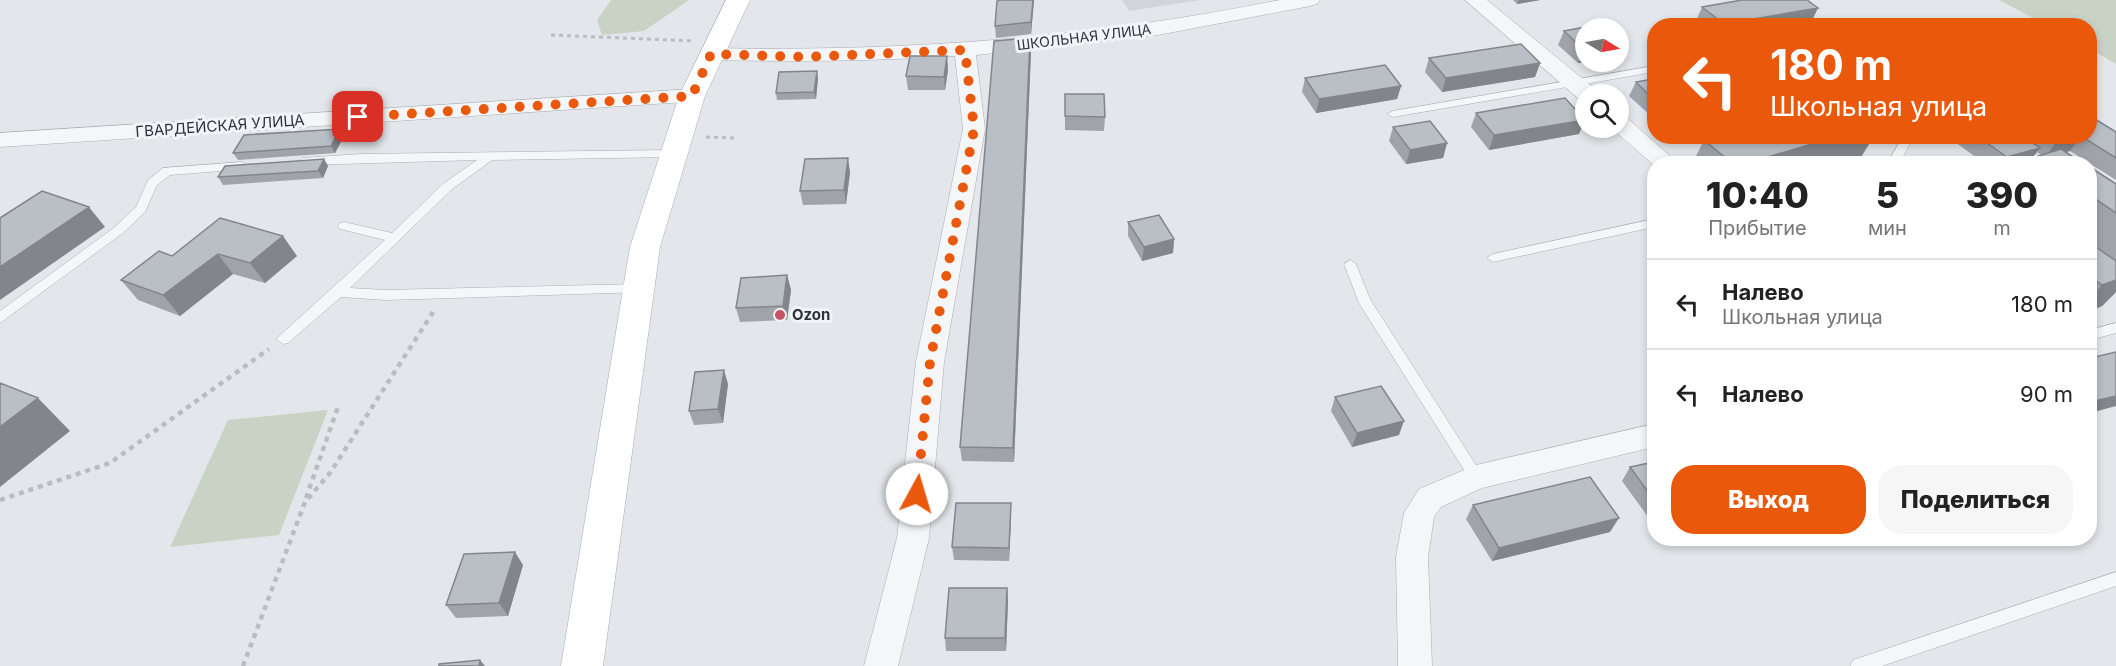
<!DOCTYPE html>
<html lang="ru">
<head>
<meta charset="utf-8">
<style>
	body { margin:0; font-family:Inter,sans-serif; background:#f6f6f6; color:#222; height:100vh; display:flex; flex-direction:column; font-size:22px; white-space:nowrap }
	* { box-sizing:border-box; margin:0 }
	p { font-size:20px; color:#767676 }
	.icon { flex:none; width:33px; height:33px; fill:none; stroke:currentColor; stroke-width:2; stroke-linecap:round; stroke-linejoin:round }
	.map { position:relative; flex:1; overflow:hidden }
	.side { position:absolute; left:1647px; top:156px; width:450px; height:390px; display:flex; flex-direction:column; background:#fff; border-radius:24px; box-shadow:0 3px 9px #0003 }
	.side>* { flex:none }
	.hud { position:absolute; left:1647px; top:18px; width:450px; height:126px; border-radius:24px; box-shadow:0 3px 9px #0003; background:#ea580c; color:#fff; overflow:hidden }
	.needle { width:39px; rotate:100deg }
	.buttons { position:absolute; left:1575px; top:18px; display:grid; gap:12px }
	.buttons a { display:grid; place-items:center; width:54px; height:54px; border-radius:50%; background:#fff; box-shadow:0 3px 9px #0003; font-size:30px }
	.pin { position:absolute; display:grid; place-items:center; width:51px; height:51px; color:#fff; margin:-26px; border-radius:12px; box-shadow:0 3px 9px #0006 }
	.me { position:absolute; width:66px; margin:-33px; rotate:6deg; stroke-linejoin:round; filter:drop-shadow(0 0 4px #0008) }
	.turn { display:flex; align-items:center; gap:21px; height:126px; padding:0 24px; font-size:27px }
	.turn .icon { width:78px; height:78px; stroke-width:2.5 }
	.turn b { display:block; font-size:42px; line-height:51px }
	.eta { display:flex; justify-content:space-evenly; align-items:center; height:102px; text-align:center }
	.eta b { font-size:36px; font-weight:800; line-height:42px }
	.cta { display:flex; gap:12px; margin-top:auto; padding:12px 24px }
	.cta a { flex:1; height:69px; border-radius:24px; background:#ea580c; color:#fff; font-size:24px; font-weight:800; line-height:69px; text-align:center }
	.cta a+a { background:#f6f6f6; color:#222 }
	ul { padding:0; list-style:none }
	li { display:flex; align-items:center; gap:18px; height:90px; padding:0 24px; border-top:2px solid #e0e0e0 }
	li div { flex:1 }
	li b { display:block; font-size:22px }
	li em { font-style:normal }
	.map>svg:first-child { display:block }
	.built { fill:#d1d5db }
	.green { fill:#c8d3c5 }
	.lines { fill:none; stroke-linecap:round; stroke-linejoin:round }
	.service-casing { stroke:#a8adb4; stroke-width:1 }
	.minor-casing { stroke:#a8adb4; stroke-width:1 }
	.secondary-casing { stroke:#a8adb4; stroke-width:1 }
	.path-far1 { stroke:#b9bcc1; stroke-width:3; stroke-dasharray:4 4; stroke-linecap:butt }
	.path { stroke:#b9bcc1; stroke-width:4.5; stroke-dasharray:5 5; stroke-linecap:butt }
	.service { fill:#f5f6f8; fill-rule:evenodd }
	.minor { fill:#f5f6f8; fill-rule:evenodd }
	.secondary { fill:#fff; fill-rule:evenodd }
	.wall { fill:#a0a4aa }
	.shaded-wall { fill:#82868b }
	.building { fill:#babfc6; stroke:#82868b; stroke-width:1.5 }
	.route { stroke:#ea580c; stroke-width:10; stroke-dasharray:0 18 }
	.poi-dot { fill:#c35365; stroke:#f2f4f7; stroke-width:2 }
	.labels { text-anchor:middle; stroke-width:6; stroke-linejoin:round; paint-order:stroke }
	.far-street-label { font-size:14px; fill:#2c3440; stroke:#f2f4f7 }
	.street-label { font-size:15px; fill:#2c3440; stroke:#f2f4f7 }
	.poi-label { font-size:15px; font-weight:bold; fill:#2c3440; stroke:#f2f4f7; text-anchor:start }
</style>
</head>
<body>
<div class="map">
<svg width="2116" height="666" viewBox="0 0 2116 666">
	<rect width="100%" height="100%" fill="#e3e6ea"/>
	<path class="built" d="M1122,0H1201L1129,11Z"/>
	<path class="green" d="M611,0H689L644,31L602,35L597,20Z
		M1999,0H2116V64L2090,49V26L2046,25Z
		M328,410L279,535L170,547L228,420Z"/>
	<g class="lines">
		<defs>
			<path id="service" d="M1654,66V72L1393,117L1387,114L1393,111Z
				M1903,136H1914L1899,164H1887Z
				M1999,136H2012L2049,164H2035Z
				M672,150L676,151L678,154L676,157L492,160L451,190L350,288L386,290L639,284L644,286L646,289L644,292L386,300L341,297L288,343L283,344L276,339L385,240L340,229L338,226L340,223L344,222L392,233L443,184L477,160L306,165L302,164L300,161L302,158L361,154Z
				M242,162L248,166L246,169L170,175L157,185L145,212L123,233L0,323V311L115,227L136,207L148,180L163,168Z
				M1654,219V227L1493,262L1487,258L1493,254Z
				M1350,260L1356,264L1370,299L1481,473L1484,477L1481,481L1476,483L1471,481L1359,303L1344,264Z
				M2116,323V333L2090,340V330Z
				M2116,572V586L1882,666H1850L1853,660L1859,658Z"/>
			<path id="minor" d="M1280,0H1320L1317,4L1310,6L1158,35L976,55L985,129L944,362L929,538L898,666H864L897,538L916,362L963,129L955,56C874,61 793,62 711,60L704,58L701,54L704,50L711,48C903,52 1092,38 1280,0Z
				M1465,0H1487L1595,89L1598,94H1586V100L1579,99Z
				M692,89L700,91L703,96L700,101L0,147V133Z
				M1618,115L1626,117L1679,164L1654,165L1611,128H1618Z
				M1654,424V447L1482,488L1441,507L1434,517L1428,557L1432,666H1398L1396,557L1404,513L1419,489L1476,465Z"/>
			<path id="secondary" d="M726,0H750L705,96L660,247L603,666H561L630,247L679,96Z"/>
		</defs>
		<use href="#service" class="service-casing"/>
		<use href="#minor" class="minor-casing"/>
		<use href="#secondary" class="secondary-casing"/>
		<path class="path-far1" d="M551,35L694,41
			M706,137L735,138"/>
		<path class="path" d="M306,498L339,404
			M0,500L110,463L269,349
			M243,666L305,502L330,473L433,312"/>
		<use href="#service" class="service"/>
		<use href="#minor" class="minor"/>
		<use href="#secondary" class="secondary"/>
	</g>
	<path class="wall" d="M998,0H1034L1031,34L996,38L995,26Z
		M1513,0H1540L1517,4Z
		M1702,7L1818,8L1811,22L1788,26H1702L1696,21Z
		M1596,25L1586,62H1587L1578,63L1558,45L1564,31Z
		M1030,38L1031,51L1014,462L962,461L960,447Z
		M947,56L948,70L945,90H908L906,76Z
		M1429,58L1540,63L1535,77L1442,92L1425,72Z
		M818,78L816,99L777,100L776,93Z
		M1305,78L1401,86L1397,99L1316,113L1302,92Z
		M1654,79V116L1652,117L1629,96L1636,82Z
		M1065,94L1105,117L1104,131L1065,130Z
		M1476,113L1579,134L1489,150L1471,127Z
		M1393,127L1447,143L1443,158L1406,164L1389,141Z
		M340,129L344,136L335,153L238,160L233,153Z
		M2116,132V180L2070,151L2066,152L2084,164H2028L2032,158L2041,155L2037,152L2029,162L2023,164H1985L1947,136H2022L2028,140L2031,136H2090Z
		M1716,136H1874L1861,157L1839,164H1692L1704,140Z
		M324,159L328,166L323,178L223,185L218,177Z
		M2090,167L2116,184V292L2102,306L2090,311Z
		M850,172L846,204L803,205L800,191Z
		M220,218L297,256L265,283L233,274L180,316L138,300L121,280L172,256Z
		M1128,222L1174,239L1173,253L1142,261L1128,236Z
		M787,275L791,290L787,320L740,322L736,308Z
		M728,384L723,423L694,425L689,411Z
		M1335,397L1399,435L1352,447L1331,411Z
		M1654,462V521H1651L1622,481L1630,467Z
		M1011,503V516L1009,561L954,560L952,547Z
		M1473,505L1610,532L1492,561L1466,519Z
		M523,565L508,616L456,618L446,605Z
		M1007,588L1008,601L1006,651H946L945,638Z"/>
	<path class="shaded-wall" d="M1033,0H1034L1031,34V22Z
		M1519,0H1540L1517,4Z
		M1818,8L1811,22L1788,26H1723L1724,24Z
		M1030,38L1031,51L1014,462L1013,448L1017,347Z
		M1583,49H1586V62H1587L1578,63Z
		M947,56L948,70L945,90L944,77Z
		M1540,63L1535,77L1442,92L1446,78Z
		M817,71L818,78L816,99L814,92Z
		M1401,86L1397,99L1316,113L1319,99Z
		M1585,120L1579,134L1489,150L1494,135Z
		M340,129L344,136L335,153L331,146Z
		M1839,136H1874L1861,157L1839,164H1744Z
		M2081,136L2070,151L2044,158L2055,144Z
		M1447,143L1443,158L1406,164L1410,150Z
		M2040,148L2029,162L2023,164H2002L2007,157Z
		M848,158L850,172L846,204L844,190Z
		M324,159L328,166L323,178L318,171Z
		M89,207L105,227L0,300V267Z
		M283,236L297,256L265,283L250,263Z
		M1174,239L1173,253L1142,261L1144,247Z
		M218,254L233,274L180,316L163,295Z
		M787,275L791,290L787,320L783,306Z
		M2116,280V292L2102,306L2090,311V298L2102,285Z
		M724,370L728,384L723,423L718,409Z
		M2116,396V406L2090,413V402Z
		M38,398L70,431L0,487V427Z
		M1404,421L1399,435L1352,447L1357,433Z
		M1011,503V516L1009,561V548Z
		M1619,518L1610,532L1492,561L1499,548Z
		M515,552L523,565L508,616L499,603Z
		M1007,588L1008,601L1006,651L1005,638Z
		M480,660L485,666H479Z"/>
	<path class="building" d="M1000,0H1033L1031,22L995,26L997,1Z
		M1742,0H1807L1818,8L1724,24L1702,7Z
		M1935,21L1942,26H1918Z
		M1596,25L1599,28H1586V49H1583L1564,31Z
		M1030,38L1013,448L960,447L994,41Z
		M1521,44L1540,63L1446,78L1429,58Z
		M910,56H947L944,77L906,76Z
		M1385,65L1401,86L1319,99L1305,78Z
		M817,71L814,92L776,93L779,72Z
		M1654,79V100L1636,82Z
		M1065,94H1104L1105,117L1065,116Z
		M1565,98L1585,120L1494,135L1476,113Z
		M2090,116L2116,132V158L2081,136H2090Z
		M1430,121L1447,143L1410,150L1393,127Z
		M340,129L331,146L233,153L244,135Z
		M1716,136H1839L1744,164H1733L1704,140Z
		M1977,136H2022L2040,148L2007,157Z
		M2046,136H2081L2055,144Z
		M2061,149L2084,164H2041L2032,158Z
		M848,158L844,190L800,191L805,159Z
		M324,159L318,171L218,177L225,166Z
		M2090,167L2116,184V213L2090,195Z
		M42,191L89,207L0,267V218Z
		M1159,215L1174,239L1144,247L1128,222Z
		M220,218L283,236L250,263L218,254L163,295L121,280L159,251L172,256Z
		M2090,243L2116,261V280L2102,285L2090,276Z
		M787,275L783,306L736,308L741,278Z
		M2116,352V396L2090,402V358Z
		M724,370L718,409L689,411L695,372Z
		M0,383L38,398L0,427Z
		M1381,386L1404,421L1357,433L1335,397Z
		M1654,462V500L1630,467Z
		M1590,477L1619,518L1499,548L1473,505Z
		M956,503H1011L1009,548L952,547Z
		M515,552L499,603L446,605L464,554Z
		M949,588H1007L1005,638H945Z
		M480,660L479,666H439V664Z"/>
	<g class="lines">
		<path class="route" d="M358,117L692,96L711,54L804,57L965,50L974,129L930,362L917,494"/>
	</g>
	<circle class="poi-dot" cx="780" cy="315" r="6"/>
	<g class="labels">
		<g class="far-street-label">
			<text transform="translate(1084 37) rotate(-7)" y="5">ШКОЛЬНАЯ УЛИЦА</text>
		</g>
		<g class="street-label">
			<text transform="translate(220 126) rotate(-4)" y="5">ГВАРДЕЙСКАЯ УЛИЦА</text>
		</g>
		<g class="poi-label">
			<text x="792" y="320">Ozon</text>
		</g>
	</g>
</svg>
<div class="buttons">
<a><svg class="needle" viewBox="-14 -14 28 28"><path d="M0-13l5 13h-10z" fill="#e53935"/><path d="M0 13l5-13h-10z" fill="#767676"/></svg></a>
<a><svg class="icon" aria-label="search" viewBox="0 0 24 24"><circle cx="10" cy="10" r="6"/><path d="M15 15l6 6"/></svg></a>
</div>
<div class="pin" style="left:358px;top:117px;background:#d93025"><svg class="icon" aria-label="arrive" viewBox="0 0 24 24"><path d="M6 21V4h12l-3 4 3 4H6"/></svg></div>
<svg class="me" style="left:917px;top:494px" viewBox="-20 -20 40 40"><circle r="19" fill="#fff"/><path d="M0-13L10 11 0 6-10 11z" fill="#ea580c"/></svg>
<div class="hud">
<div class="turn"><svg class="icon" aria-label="left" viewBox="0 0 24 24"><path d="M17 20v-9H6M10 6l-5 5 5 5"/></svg><div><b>180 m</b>Школьная улица</div></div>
</div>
<section class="side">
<div class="eta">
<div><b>10:40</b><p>Прибытие</p></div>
<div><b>5</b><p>мин</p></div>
<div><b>390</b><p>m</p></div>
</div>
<ul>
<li><svg class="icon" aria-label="left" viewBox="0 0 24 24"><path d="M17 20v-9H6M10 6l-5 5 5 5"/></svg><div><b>Налево</b><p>Школьная улица</p></div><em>180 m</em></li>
<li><svg class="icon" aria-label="left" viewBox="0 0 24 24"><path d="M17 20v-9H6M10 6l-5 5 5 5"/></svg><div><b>Налево</b></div><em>90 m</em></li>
</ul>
<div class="cta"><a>Выход</a><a>Поделиться</a></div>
</section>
</div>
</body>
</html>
